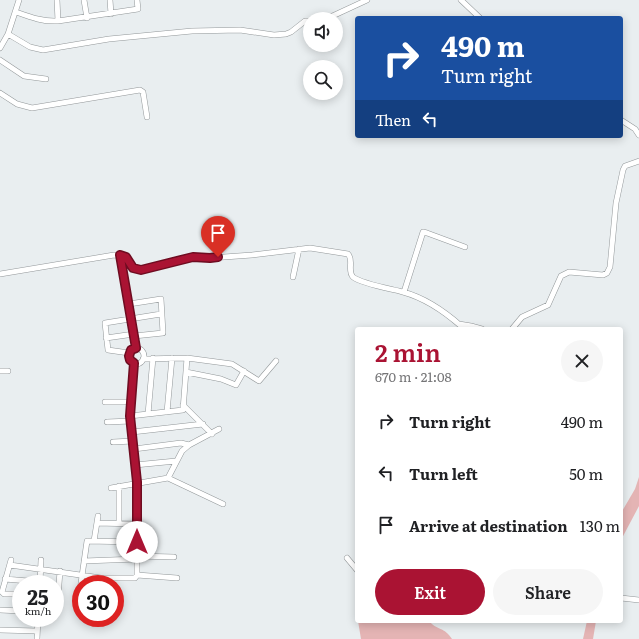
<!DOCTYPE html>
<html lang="en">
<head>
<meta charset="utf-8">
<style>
	body { margin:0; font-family:Literata,serif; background:#f6f6f6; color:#202124; height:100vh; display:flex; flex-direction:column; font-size:15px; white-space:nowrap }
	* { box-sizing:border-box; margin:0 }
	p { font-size:13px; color:#757577 }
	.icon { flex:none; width:22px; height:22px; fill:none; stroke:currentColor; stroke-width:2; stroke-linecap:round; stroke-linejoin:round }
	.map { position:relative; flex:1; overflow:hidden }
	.sheet { position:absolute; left:355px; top:327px; width:268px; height:296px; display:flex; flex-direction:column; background:#fff; border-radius:4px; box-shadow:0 2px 10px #0003 }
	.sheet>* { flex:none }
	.top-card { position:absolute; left:355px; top:16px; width:268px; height:122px; border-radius:4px; box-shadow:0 2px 10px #0003; background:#1a4fa0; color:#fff; overflow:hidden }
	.controls { position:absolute; left:303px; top:12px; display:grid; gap:8px }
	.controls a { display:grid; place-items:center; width:40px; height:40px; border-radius:50%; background:#fff; box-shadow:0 2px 10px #0003; font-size:20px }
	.speed { position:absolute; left:12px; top:575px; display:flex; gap:8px; font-size:20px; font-weight:700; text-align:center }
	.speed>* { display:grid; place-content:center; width:52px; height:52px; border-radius:50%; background:#fff; box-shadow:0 2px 10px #0003; line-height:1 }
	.speed small { font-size:10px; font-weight:400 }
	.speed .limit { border:6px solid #d22; background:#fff; color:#111 }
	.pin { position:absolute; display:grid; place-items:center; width:34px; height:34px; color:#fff; margin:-41px -17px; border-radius:50% 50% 50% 0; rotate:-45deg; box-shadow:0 0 4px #0007 }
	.pin .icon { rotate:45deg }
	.me { position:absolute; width:44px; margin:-22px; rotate:0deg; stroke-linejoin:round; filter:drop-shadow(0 0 3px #0008) }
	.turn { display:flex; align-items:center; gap:14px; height:84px; padding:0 20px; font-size:18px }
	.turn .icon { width:52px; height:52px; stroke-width:2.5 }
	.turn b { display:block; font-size:28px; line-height:34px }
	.then { display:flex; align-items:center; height:38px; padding:0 20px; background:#0003; gap:8px; font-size:15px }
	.round { display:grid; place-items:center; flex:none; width:42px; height:42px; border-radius:21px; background:#f6f6f6 }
	.head { display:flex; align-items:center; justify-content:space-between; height:68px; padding:0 20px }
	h1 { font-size:24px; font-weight:600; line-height:30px; color:#aa1333 }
	.button { display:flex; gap:8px; margin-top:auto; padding:8px 20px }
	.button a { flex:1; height:46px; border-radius:24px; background:#aa1333; color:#fff; font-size:16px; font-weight:600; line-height:46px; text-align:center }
	.button a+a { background:#f6f6f6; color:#202124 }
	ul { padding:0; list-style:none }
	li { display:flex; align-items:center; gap:12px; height:52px; padding:0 20px }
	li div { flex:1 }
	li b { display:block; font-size:15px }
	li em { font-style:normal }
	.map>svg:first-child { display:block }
	.water { fill:#e4b4b4 }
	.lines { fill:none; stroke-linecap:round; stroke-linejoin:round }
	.minor-casing { stroke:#929799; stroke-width:6 }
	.minor { stroke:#fff; stroke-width:5 }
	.route-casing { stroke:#6e0c21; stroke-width:10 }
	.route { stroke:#aa1333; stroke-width:7 }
</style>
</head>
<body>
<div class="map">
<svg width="639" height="639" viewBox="0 0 639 639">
	<rect width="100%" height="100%" fill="#e9eef0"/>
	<path class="water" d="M639,477V506L621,540V513L635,489Z
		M358,621H429C436,630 445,627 452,639H361Z
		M587,621H596L593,639H583Z"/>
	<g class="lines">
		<defs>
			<path id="minor" d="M57,0L58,21
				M84,0L87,18
				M110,0L111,14
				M461,0L480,18
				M16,12C30,17 43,22 58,21L138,9L137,0
				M326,19L367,0
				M8,34L30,47L43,50L109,39L192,31L240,30L274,35L286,34L291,32L305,21H310
				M0,48L8,34L19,0
				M0,60L24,76L46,79
				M0,93L17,104L32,108L140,90L143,92L147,117
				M621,120L635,129L639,135
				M120,255L136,348
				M0,274L114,255C125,255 128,258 133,268L141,270L193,257L210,258L252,255L310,248L348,254C354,260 347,271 353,277C362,284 392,289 403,292C425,298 444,311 461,326L462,329
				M293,277L299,249
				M404,292L423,232L427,233L465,247
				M129,304L161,299L163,333L134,336
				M459,324L471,326L482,329
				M512,329L522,317L548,305L561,276L569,272L603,275L607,273L610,267L616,203L623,170L625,166L639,161
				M106,338L134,334
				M128 356a8 8 0 1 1 16 0a8 8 0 1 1-16 0Z
				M129,353L108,350L105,323L161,314
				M143,359L187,358L232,364L259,381L276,361
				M134,363L130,416L137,482V575
				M0,371H8
				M186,372L221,379L236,385L244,371
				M105,402H130
				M183,405L212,434
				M167,412L172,358
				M148,414L153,358
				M130,416L183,410L187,358
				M107,422L131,421
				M132,432L203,424
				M113,442L133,441
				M134,449L181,443L189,445
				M135,465L176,461
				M168,478L182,451L189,445L219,429
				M111,488L168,478L223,504
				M97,523L137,524
				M119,523V486
				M94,541L98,516
				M137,556L174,557
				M347,558L357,570
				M11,560L2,592L4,594H21
				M84,561L137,559
				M10,565L101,578H135L137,575L177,578
				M5,579L28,581
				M40,584L41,560
				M99,584L101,578
				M79,597L87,541L137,542
				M55,598L58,597L60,571
				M621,598L639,600
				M0,610L21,611
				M0,630L37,631
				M37,639L38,618"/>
		</defs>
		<use href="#minor" class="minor-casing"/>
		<use href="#minor" class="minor"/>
	</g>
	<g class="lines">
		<defs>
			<path id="route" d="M137,542V482L130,416L134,363L130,360L129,356L131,350L136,348L120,255L126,257L133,268L141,270L193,257L210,258L218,257"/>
		</defs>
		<use href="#route" class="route-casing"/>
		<use href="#route" class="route"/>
	</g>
</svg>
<div class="controls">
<a><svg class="icon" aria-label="sound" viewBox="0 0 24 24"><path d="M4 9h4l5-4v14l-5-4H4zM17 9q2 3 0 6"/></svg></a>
<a><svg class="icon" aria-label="search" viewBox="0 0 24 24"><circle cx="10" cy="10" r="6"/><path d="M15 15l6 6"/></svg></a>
</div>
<div class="speed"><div>25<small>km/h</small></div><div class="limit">30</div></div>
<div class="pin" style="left:218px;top:257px;background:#d93025"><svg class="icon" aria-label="arrive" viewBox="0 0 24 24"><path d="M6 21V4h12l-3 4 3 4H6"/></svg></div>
<svg class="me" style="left:137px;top:542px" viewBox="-20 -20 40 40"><circle r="19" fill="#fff"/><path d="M0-13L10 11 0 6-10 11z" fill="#aa1333"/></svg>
<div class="top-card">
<div class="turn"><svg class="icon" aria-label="right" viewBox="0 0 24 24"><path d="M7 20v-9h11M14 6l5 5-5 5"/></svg><div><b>490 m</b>Turn right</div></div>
<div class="then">Then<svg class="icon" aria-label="left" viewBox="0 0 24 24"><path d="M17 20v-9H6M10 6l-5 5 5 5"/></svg></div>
</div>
<section class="sheet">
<div class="head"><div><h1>2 min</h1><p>670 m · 21:08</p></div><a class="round"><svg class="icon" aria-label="close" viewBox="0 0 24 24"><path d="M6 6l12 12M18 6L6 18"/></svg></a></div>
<ul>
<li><svg class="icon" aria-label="right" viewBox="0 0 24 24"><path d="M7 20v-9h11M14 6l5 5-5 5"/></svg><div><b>Turn right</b></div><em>490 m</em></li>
<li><svg class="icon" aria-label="left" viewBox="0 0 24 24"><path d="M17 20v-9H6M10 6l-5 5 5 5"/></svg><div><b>Turn left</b></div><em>50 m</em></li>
<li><svg class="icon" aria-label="arrive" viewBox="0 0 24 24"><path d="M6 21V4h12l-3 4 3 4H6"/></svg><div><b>Arrive at destination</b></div><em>130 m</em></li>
</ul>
<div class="button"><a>Exit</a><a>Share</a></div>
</section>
</div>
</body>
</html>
